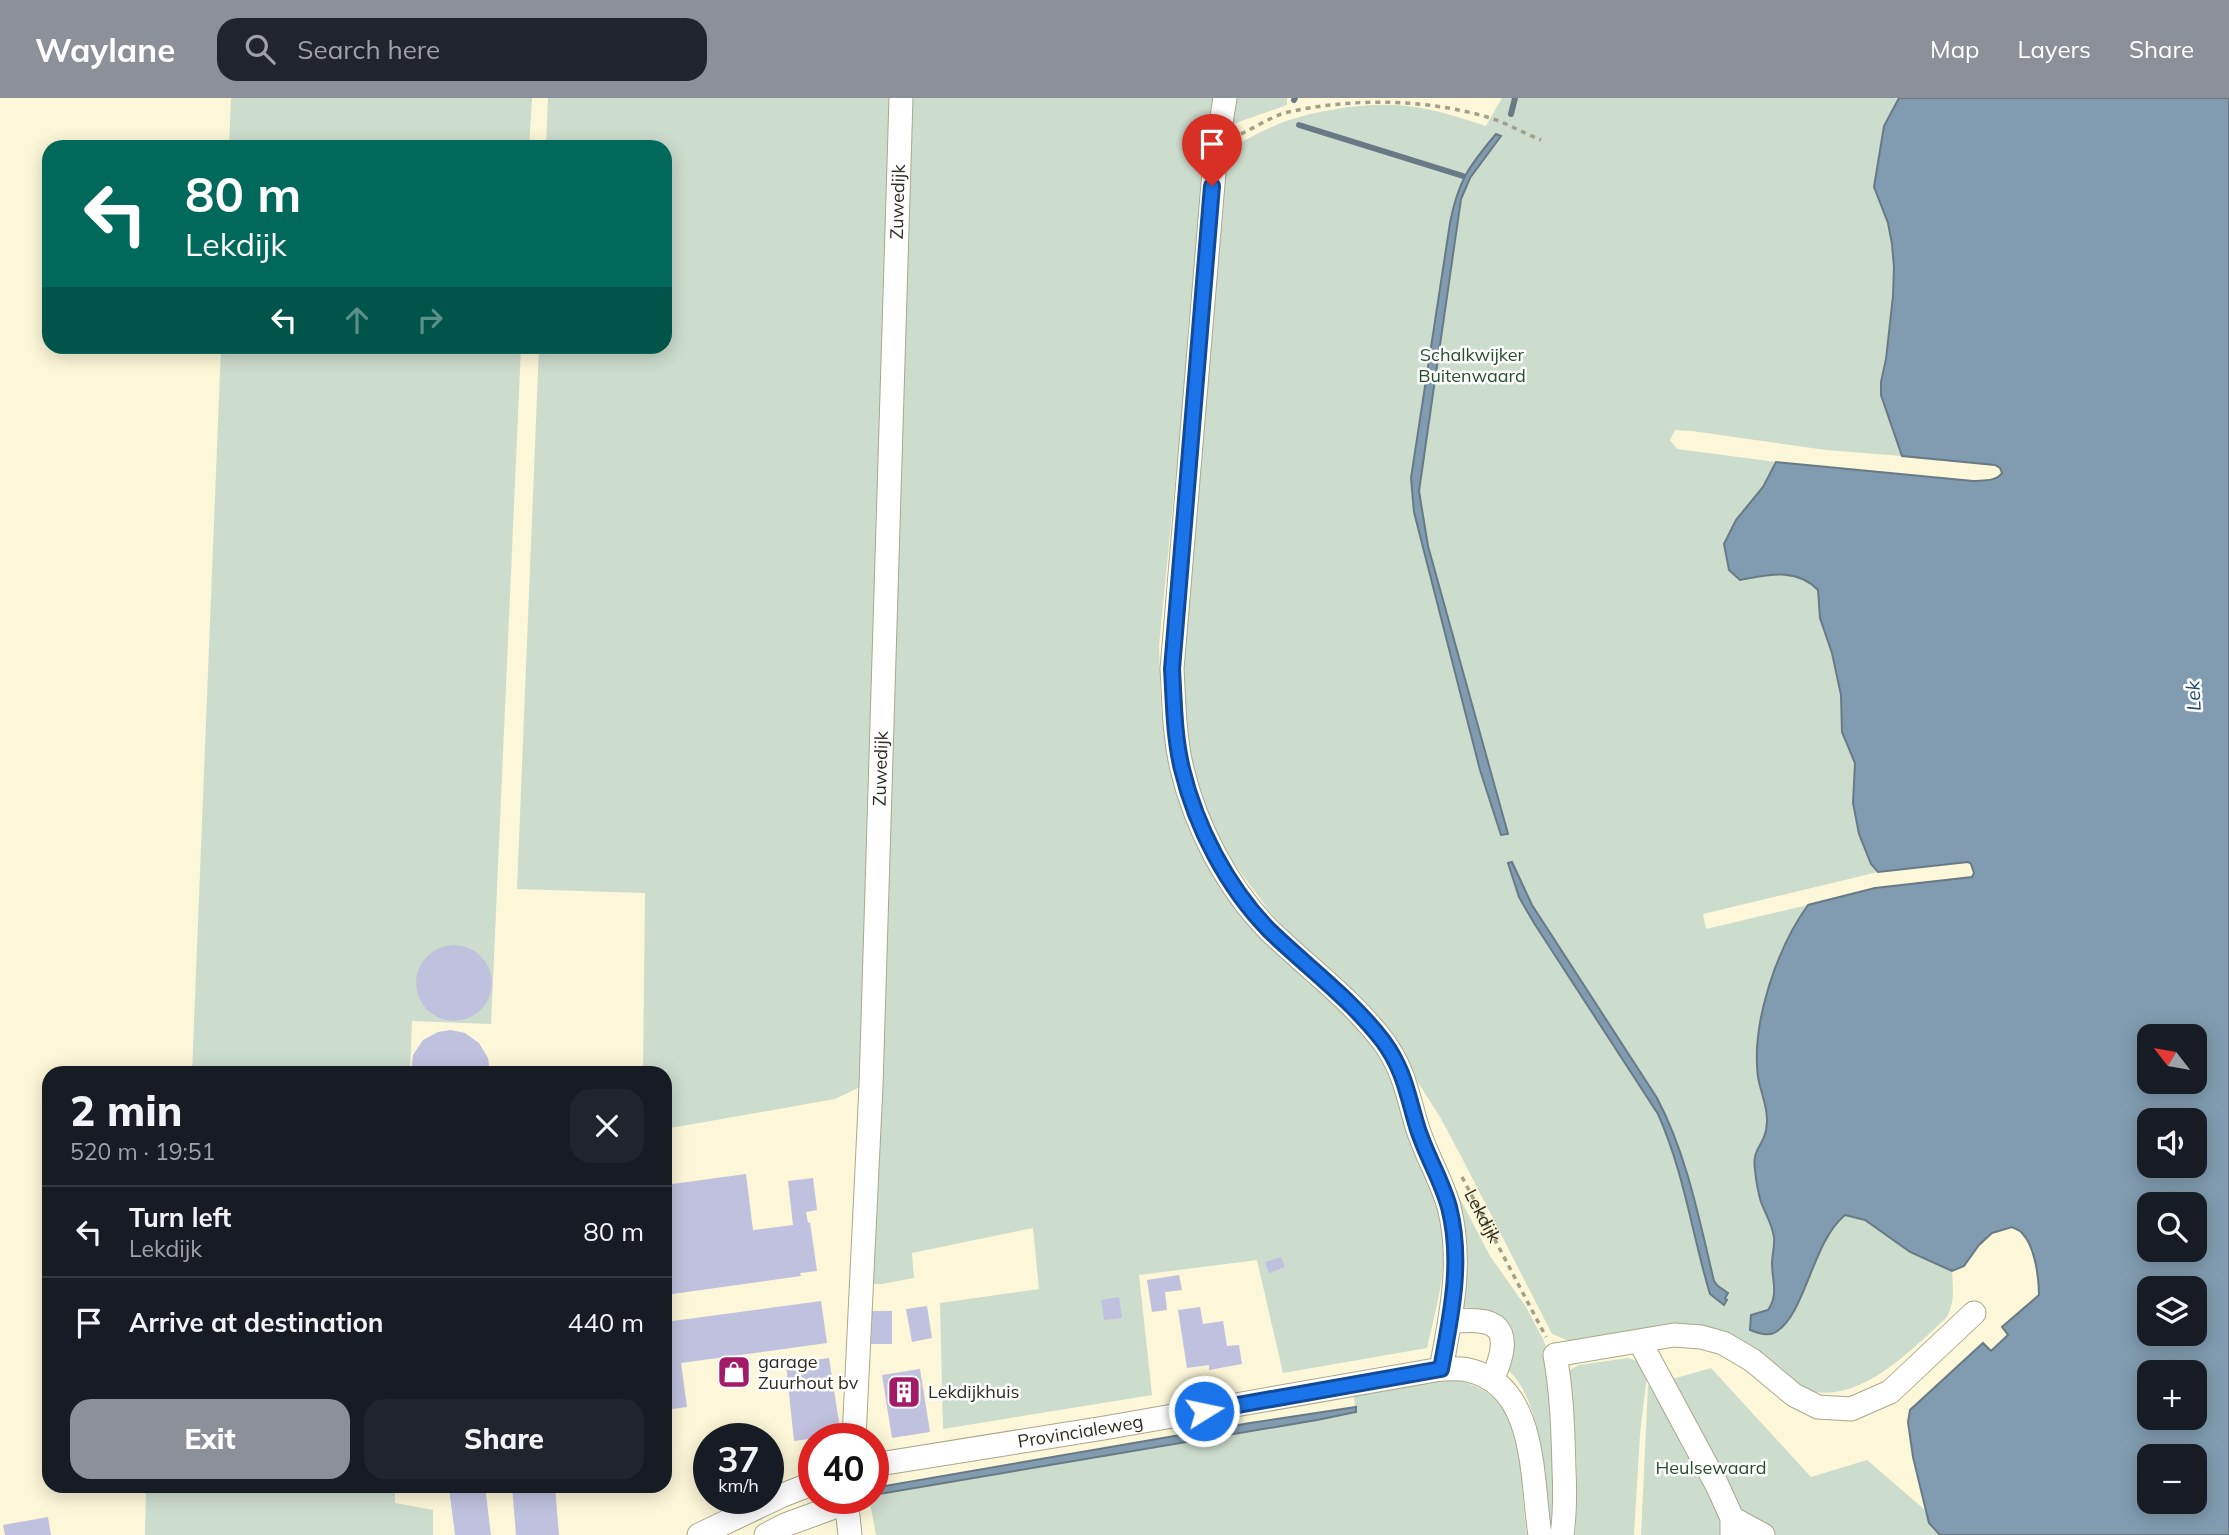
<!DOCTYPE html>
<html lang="en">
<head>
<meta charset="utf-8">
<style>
	body { margin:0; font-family:Mulish,sans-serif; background:#20242c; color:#f1f3f6; height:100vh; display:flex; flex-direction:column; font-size:26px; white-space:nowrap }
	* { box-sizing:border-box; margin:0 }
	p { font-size:23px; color:#9ea1a6 }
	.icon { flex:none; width:38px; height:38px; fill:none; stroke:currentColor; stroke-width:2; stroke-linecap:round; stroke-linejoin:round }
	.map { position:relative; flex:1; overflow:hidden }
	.side { position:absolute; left:42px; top:968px; width:630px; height:427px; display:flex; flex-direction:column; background:#171b24; border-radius:21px; box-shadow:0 4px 18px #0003 }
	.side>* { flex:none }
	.hud { position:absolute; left:42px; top:42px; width:630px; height:214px; border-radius:21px; box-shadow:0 4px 18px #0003; background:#00695c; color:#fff; overflow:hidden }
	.needle { width:46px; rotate:301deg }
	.fabs { position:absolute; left:2137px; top:926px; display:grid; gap:14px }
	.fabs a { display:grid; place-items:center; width:70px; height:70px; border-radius:14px; background:#171b24; box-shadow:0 4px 18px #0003; font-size:35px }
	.speed { position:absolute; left:693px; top:1325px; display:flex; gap:14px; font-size:35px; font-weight:700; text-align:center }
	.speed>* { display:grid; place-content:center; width:91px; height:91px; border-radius:50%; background:#171b24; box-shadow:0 4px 18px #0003; line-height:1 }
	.speed small { font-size:18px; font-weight:400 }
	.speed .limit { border:10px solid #d22; background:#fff; color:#111 }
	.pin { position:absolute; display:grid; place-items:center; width:60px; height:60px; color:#fff; margin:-72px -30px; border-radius:50% 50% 50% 0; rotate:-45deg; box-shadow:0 0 7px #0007 }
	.pin .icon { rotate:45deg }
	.me { position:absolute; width:77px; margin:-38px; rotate:80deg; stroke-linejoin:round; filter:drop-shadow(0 0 5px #0008) }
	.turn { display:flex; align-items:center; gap:24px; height:147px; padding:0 28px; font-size:32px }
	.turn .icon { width:91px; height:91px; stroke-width:2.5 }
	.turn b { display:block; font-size:49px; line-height:60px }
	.lanes { display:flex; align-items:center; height:66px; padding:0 28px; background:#0003; justify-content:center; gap:35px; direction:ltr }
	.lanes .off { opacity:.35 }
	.round { display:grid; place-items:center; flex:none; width:74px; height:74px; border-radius:21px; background:#20242c }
	.headline { display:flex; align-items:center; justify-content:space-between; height:119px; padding:0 28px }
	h1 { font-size:42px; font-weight:800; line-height:52px }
	.primary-button { display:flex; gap:14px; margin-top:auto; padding:14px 28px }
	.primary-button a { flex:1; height:80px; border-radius:21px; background:#8c9099; color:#fff; font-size:28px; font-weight:800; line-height:80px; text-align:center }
	.primary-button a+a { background:#20242c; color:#f1f3f6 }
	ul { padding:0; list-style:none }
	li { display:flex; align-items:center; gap:21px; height:91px; padding:0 28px; border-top:2px solid #363941 }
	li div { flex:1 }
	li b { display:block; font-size:26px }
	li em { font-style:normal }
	header { display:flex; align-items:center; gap:42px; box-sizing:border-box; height:98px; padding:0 35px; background:#8c9099; color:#fff }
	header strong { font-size:33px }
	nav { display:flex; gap:38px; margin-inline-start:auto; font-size:24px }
	.search { width:490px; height:63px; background:#20242c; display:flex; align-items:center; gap:18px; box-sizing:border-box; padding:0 24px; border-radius:21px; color:#9ea1a6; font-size:26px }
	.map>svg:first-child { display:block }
	.green { fill:#ccdccd }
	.water { fill:#819cb0; stroke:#687a85; stroke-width:2; fill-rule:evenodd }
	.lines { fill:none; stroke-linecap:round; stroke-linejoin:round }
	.stream { stroke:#687a85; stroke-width:6 }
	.building { fill:#c0c1de }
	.minor-casing { stroke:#aba789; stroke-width:25 }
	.path { stroke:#a39f88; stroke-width:3.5; stroke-dasharray:5 5; stroke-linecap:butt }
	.minor { stroke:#fff; stroke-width:23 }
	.route-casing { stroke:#114b97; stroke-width:18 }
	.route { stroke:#1a73e8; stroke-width:12 }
	.labels { text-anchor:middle; stroke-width:5; stroke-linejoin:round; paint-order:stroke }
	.street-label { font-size:18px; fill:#2e2c20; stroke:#fff }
	.park-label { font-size:18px; fill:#264f2e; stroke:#fff }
	.poi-label { font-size:18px; fill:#2e2c20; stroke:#fff; text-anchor:start }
	.water-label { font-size:19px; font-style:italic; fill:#1c4a69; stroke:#fff }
</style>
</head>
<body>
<header>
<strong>Waylane</strong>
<div class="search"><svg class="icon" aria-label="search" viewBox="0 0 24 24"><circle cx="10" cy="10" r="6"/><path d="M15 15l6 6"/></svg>Search here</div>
<nav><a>Map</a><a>Layers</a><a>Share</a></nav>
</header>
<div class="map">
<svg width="2229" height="1437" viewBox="0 0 2229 1437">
	<rect width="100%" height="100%" fill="#fcf7d8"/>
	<path class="green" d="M231,0H532L529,49H229Z
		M548,0H894L864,987L835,1001L665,1031V975H643L645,795L517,791L539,249L665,248V49H546Z
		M909,0H1213L1188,230L1184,292L1159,548L1161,610L1165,640L1170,669L1187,722L1356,927C1369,944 1387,964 1394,986C1399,1003 1402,1020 1408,1038C1417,1064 1436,1089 1441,1117C1450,1162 1437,1207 1427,1250L1283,1275L1257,1162L1139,1177L1152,1297L943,1331L940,1205L1039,1191L1033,1130L912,1155L914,1180L882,1186H871Z
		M1233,0H1287V7L1230,27Z
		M1502,0H1899L1884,28L1874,89L1888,125L1892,146L1894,169L1893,198L1886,261L1881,284V297L1902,358L1826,352L1692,333L1675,332L1670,342L1677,351L1776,364L1763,389L1736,422L1724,446L1729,472L1740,482C1768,476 1796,469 1818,492L1820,520L1832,555L1841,597L1842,634L1855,665V718L1859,736L1871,766L1878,774L1703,816L1706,831L1808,807C1777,850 1751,925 1758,979C1761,996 1770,1014 1766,1032C1763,1049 1752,1050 1755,1072C1756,1082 1758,1094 1761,1104C1765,1115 1773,1126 1774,1139C1775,1148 1772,1157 1772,1166C1772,1183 1779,1196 1768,1212L1774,1236L1788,1223L1825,1142L1835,1125L1845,1116L1865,1122L1910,1154L1952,1173C1953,1190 1955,1206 1946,1220C1907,1256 1851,1316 1793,1287C1785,1284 1778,1276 1771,1271C1754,1259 1736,1246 1719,1233L1579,1243L1567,1242L1552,1236L1461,1058L1440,1019L1384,931L1291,838L1270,814L1223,751L1204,712L1191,663L1184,621L1183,541L1228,51C1247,42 1267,30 1286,23C1324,11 1369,4 1408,8C1435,11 1461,20 1486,28Z
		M221,249H521L491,926L412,923L410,975H192Z
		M1432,1047L1490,1158L1526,1209L1543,1241L1554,1272L1556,1428L1549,1427C1537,1379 1547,1308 1508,1272C1526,1232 1496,1205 1456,1210Z
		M1628,1260L1643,1265L1647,1277L1640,1336L1634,1437H1575C1580,1383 1575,1327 1568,1273L1579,1267Z
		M1711,1270L1811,1379L1867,1362L1954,1437H1641L1648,1288Z
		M1451,1281C1534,1296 1517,1373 1527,1437H876L869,1400H873V1397L1355,1314L1354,1295Z
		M146,1388H395V1405L433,1412V1437H145Z"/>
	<path class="water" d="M1899,0H2229V1437H1940L1929,1425L1913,1359L1908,1324L1910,1312L1983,1245L1991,1253L2008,1237L2002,1229L2039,1197C2039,1180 2035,1148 2022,1135C2020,1132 2015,1131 2012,1129L1992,1135L1979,1147L1964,1168L1952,1173L1910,1154L1865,1122L1845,1117C1812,1144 1806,1215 1776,1234C1768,1239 1758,1235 1750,1232L1751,1217L1768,1212C1779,1196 1772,1183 1772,1165C1772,1157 1775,1148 1774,1139C1772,1126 1765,1115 1761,1104C1758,1094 1756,1082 1755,1072C1752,1050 1763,1049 1766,1032C1770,1014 1761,996 1758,979C1751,925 1777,850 1808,807L1875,790L1972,779L1974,775L1971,766L1968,764L1878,774L1871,766L1859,736L1853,705L1855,665L1842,634L1841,597L1832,555L1820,520L1818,492C1796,469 1768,477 1740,482L1729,472L1724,446L1736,422L1763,389L1776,364L1973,383C1983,382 1995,384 2002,375L2000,370L1995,367L1902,358L1881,297V284L1886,261L1893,198L1894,169L1892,146L1888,125L1874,89L1884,28ZM2149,938H2194V984H2149ZM2149,1022H2194V1068H2149ZM2149,1106H2194V1152H2149ZM2149,1190H2194V1236H2149ZM2149,1274H2194V1320H2149ZM2149,1358H2194V1404H2149Z
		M1496,36L1501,38L1470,80L1461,101L1419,393L1428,448L1508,736L1501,737L1480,672L1414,414L1411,380L1450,125C1458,83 1469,68 1496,36Z
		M1512,764L1532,807L1657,1000C1687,1057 1699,1121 1714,1183L1718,1188L1728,1195L1725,1200L1727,1202L1724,1207L1710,1196C1692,1136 1684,1074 1658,1016L1534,825L1519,799L1508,765Z
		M1356,1309V1314L1317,1322L873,1397V1390L1250,1325Z"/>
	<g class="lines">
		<path class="stream" d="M1294,2L1295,0
			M1511,16L1515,0
			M1299,27L1463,78"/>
	</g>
	<path class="building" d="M416 885a38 38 0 1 1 76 0a38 38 0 1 1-76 0Z
		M451,932L465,935L479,945L488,960L490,975H411L413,957L423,942L438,934Z
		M746,1076L753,1132L793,1127L788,1083L813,1080L817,1112L806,1114L808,1125L810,1124L817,1173L800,1175L801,1178L665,1197V1087Z
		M1281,1159L1285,1169L1269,1175L1265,1164Z
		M1179,1177L1182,1192L1165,1194L1167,1212L1152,1214L1147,1182Z
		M1119,1199L1122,1220L1104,1222L1101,1202Z
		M821,1203L827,1245L681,1265L687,1309L665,1312V1224Z
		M927,1208L932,1240L912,1244L906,1211Z
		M1200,1209L1203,1226L1223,1223L1227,1248L1239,1247L1242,1266L1209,1272V1267L1187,1270L1178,1212Z
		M872,1213H892V1246H871Z
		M829,1260L841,1337L794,1343L786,1266Z
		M920,1271L930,1334L892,1340L882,1277Z
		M466,1388H485L491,1437H455L449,1390Z
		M512,1388H555L559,1437H516Z
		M48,1419L51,1437H5L3,1427Z"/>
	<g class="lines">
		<defs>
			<g id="minor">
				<path d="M1225,0L1215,62L1172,571C1174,604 1174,638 1182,671C1196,729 1227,789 1269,832C1307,869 1350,900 1383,943C1403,970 1407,994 1416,1025C1424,1054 1441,1080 1449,1109C1463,1163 1451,1218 1441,1271"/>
				<path d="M1450,1224C1459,1223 1470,1222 1479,1223C1515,1226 1501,1262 1492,1282"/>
				<path d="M1640,1244L1717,1387L1732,1420V1437"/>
				<path id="s2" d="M854,1340L871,988L901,0"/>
				<path id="s3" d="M873,1367L1104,1330L1441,1271C1449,1271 1459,1270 1468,1272C1538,1287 1531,1382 1540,1437"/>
				<path d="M846,1400L850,1437"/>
				<path d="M1732,1420L1763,1437"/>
				<path d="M699,1437L783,1397L814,1385"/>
				<path d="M766,1437L785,1427L845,1405"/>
				<path d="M1562,1437C1565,1416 1565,1393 1564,1371C1563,1333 1562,1295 1555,1257L1674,1237L1701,1239L1723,1245L1752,1262L1794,1297L1818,1309L1851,1311L1890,1294L1974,1215"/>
			</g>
		</defs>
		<use href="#minor" class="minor-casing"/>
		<g class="path">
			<path d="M1241,36C1255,29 1270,20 1284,15C1348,0 1423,0 1487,19C1505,24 1523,35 1541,42"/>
			<path id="s1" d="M1462,1079L1546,1239"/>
		</g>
		<use href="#minor" class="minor"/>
	</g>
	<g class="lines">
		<defs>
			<path id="route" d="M1204,1313L1441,1271C1451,1218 1463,1163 1449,1109C1441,1080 1424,1054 1416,1025C1407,994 1403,970 1383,943C1350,900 1307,869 1269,832C1227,789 1196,729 1182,671C1174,638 1174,604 1172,571L1212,88"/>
		</defs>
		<use href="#route" class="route-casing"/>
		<use href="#route" class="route"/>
	</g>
	<defs>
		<symbol id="shop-square" viewBox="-11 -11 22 22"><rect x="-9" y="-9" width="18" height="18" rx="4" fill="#a31b66" stroke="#fff"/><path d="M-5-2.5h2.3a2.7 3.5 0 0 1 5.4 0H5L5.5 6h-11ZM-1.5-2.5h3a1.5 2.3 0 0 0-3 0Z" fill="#fff"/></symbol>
		<symbol id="building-square" viewBox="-11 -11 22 22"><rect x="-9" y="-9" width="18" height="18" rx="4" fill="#a31b66" stroke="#fff"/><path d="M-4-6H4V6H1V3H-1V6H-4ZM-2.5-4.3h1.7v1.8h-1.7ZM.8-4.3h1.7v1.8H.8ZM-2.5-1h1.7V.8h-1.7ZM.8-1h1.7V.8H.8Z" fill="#fff"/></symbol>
	</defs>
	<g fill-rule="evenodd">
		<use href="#shop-square" x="715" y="1255" width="38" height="38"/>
		<use href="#building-square" x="885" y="1275" width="38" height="38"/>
	</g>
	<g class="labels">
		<g class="street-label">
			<text dy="6" stroke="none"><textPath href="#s2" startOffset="1237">Zuwedijk</textPath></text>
			<text dy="6" stroke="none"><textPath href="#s2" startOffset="670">Zuwedijk</textPath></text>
			<text dy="6" stroke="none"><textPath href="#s1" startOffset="44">Lekdijk</textPath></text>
			<text dy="6" stroke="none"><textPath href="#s3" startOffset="210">Provincialeweg</textPath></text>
		</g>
		<g class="park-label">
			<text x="1472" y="263">Schalkwijker<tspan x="1472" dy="21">Buitenwaard</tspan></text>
			<text x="1711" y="1376">Heulsewaard</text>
		</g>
		<g class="poi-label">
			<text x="758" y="1270">garage<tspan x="758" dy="21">Zuurhout bv</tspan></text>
			<text x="928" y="1300">Lekdijkhuis</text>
		</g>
		<g class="water-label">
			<text transform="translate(2193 598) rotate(-93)" y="7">Lek</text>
		</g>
	</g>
</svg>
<div class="fabs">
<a><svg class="needle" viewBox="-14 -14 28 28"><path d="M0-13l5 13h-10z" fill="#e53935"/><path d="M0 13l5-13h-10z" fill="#9ea1a6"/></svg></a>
<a><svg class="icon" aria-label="sound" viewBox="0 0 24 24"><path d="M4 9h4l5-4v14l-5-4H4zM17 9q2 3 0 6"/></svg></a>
<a><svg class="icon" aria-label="search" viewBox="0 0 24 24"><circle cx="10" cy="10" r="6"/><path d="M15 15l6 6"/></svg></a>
<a><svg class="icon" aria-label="layers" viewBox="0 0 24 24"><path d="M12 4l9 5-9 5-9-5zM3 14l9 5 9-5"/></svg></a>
<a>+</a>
<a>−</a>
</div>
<div class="speed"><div>37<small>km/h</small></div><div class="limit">40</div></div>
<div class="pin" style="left:1212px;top:88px;background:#d93025"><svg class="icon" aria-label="arrive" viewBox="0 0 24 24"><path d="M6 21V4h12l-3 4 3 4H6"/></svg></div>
<svg class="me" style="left:1204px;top:1313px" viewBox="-20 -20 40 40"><circle r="17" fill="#1a73e8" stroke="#fff" stroke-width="3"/><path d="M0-11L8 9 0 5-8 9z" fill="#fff"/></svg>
<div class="hud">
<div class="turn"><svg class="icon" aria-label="left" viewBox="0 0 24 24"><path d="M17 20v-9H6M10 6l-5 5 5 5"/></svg><div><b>80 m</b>Lekdijk</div></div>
<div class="lanes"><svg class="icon" aria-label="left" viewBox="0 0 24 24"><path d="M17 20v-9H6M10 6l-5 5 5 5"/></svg><svg class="icon off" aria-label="ahead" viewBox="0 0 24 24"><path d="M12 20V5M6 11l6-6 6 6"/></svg><svg class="icon off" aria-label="right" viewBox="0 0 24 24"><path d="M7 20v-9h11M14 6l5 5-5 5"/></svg></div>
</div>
<section class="side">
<div class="headline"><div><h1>2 min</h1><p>520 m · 19:51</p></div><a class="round"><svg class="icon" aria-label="close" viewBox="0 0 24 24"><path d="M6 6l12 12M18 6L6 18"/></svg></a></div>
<ul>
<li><svg class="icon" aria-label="left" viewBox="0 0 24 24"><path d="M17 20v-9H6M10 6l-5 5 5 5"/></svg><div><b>Turn left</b><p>Lekdijk</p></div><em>80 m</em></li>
<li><svg class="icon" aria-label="arrive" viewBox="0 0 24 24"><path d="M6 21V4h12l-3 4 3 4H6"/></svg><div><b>Arrive at destination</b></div><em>440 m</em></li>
</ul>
<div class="primary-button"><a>Exit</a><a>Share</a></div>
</section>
</div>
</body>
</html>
